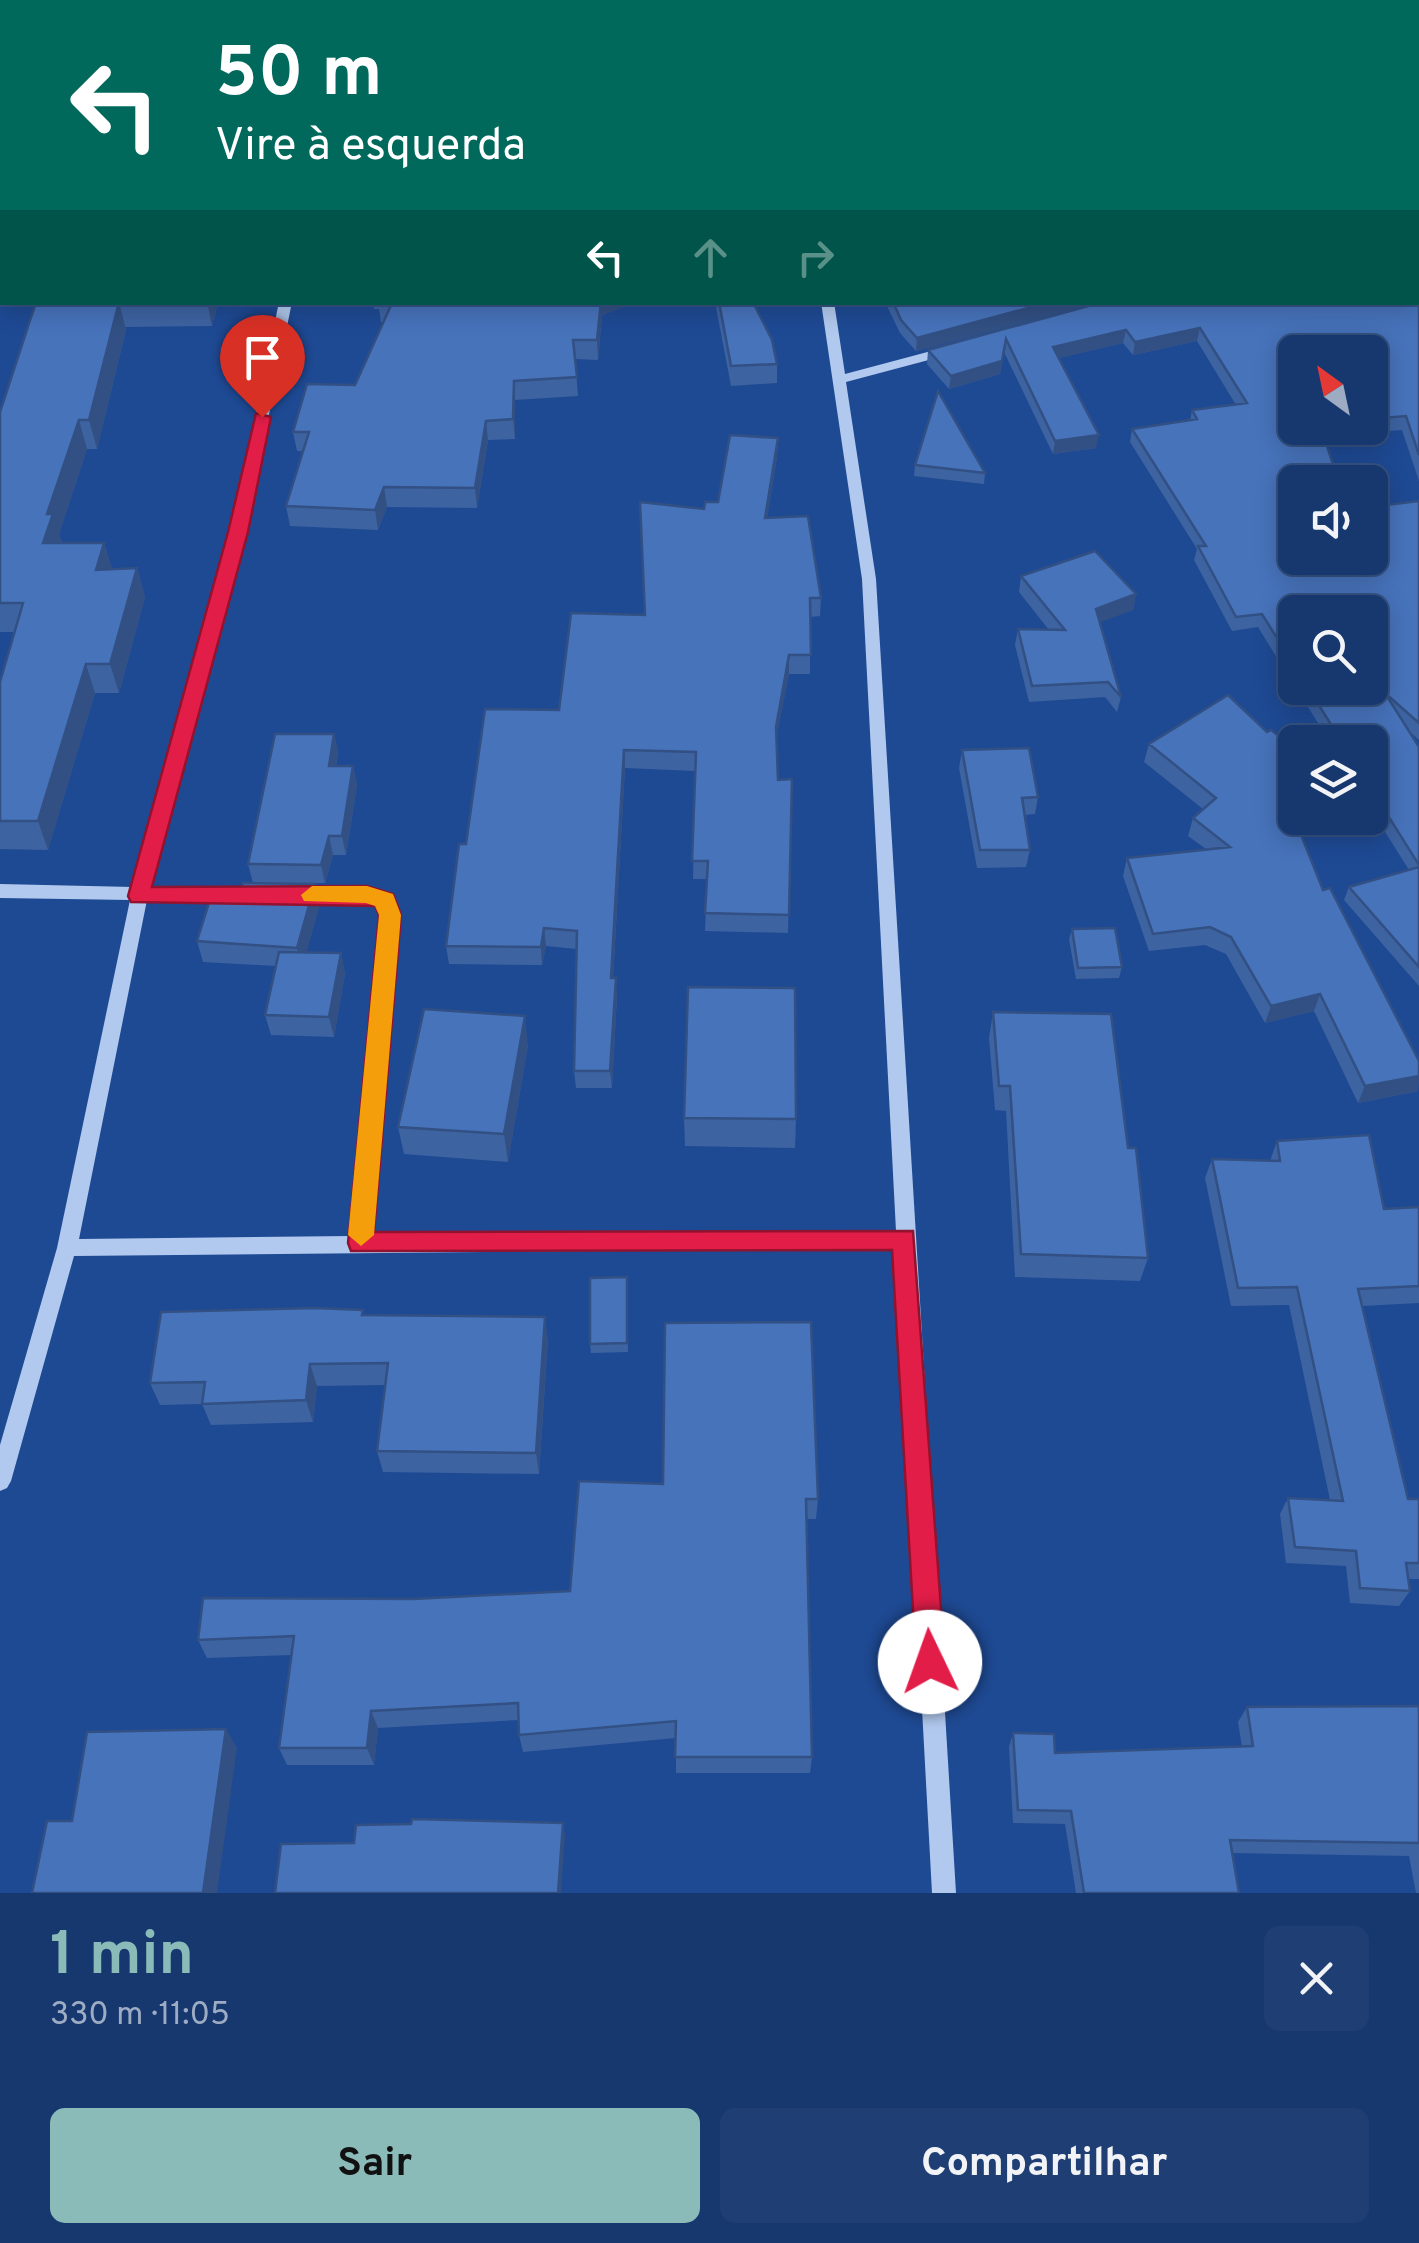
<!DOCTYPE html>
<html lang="pt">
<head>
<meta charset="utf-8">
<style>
	body { margin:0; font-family:Overpass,sans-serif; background:#1f3f74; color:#f1f3f6; height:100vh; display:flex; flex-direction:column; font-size:38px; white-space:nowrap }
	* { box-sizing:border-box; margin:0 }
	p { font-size:32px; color:#9eacc3 }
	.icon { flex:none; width:55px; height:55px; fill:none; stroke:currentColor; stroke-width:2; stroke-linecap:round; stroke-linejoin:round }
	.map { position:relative; height:1893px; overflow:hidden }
	.details { display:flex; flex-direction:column; background:#16386f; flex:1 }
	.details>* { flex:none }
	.hud { position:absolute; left:0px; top:0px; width:1420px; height:305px; box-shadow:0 5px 25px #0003,0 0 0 2px #355282; background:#00695c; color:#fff; overflow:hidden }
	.needle { width:65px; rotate:327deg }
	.controls { position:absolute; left:1278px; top:335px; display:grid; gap:20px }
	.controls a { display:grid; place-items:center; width:110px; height:110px; border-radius:15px; background:#16386f; box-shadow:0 5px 25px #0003,0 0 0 2px #355282; font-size:50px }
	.pin { position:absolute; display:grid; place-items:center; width:85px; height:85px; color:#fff; margin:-102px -42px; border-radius:50% 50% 50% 0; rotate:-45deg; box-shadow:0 0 10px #0007 }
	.pin .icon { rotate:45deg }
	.me { position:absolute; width:110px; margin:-55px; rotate:357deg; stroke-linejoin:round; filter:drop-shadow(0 0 8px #0008) }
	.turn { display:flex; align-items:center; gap:35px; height:210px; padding:0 50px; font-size:45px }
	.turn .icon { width:130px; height:130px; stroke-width:2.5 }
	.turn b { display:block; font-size:70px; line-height:85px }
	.lanes { display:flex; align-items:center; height:95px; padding:0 50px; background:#0003; justify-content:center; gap:50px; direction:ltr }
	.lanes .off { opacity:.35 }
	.round { display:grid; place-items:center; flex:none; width:105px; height:105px; border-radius:15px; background:#1f3f74 }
	.overview { display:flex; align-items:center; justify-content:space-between; height:170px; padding:0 50px }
	h1 { font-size:60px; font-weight:700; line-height:75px; color:#8bbbb9 }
	.button { display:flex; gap:20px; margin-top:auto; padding:20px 50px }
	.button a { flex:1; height:115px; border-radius:15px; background:#8bbbb9; color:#111; font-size:40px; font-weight:700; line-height:115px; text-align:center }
	.button a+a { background:#1f3f74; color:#f1f3f6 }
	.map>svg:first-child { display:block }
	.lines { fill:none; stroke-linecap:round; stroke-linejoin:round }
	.minor { fill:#b1c9ee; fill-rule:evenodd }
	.highway { fill:#fff; fill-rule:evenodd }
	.wall { fill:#3d63a1; fill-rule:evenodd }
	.shaded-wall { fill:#325083 }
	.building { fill:#4773bb; stroke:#325083; stroke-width:2.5 }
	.route { fill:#e11d48; stroke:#92132f; stroke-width:2.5 }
	.slow { fill:#f59e0b }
</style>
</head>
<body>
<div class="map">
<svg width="1419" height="1893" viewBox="0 0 1419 1893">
	<rect width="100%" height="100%" fill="#1e4a94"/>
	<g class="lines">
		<path class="minor" d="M409,0H516L513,2H408Z
			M279,302H292L245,532L150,887L234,888L243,895L234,902L147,900L79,1239L351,1236L381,915L378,905L366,901L295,902L286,895L295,888L367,887L391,896L399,915L370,1236L896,1231L862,579L821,302H834L845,374L950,346L957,350L955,353L846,382L876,579L956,1893H932L897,1248L74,1256L11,1481L7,1488L0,1491V1445L57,1248L130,900L0,898V884L133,887L231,532Z"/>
		<path class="highway" d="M2,59V75L0,76V60Z"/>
	</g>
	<path class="wall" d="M2,156V235H0V161Z
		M1419,277V481L1402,430L1324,436L1295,558L1419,501V740L1410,732L1419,747V986L1344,900L1349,887L1409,870L1370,808V742H1330L1296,688H1370L1295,612V687L1258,627L1232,631L1194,560L1197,549L1130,442L1132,429L1190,421L1192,410L1236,405L1197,341L1133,355L1123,343L1059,358L1096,448L1053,454L1004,352L1000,374L949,389L927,364L928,350ZM1370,352V428H1295Z
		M36,302H218L212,326L125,327L126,330L97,449H87L59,534L62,543H104L112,569L137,568L145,597L119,693H95L48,850L0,849V682L15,632H0V412Z
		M373,302H636L602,315L598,360L575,359L578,396L515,400V439L488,440L477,508L387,507L378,530L290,526L286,506L303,451H297L293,432L355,385L383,322H381L379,309H374Z
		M715,302H753L777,364V383L731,386Z
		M885,302H1097L916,351L900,333Z
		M778,438L777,457L767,518L821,598L820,616L810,617V674H789L776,738L778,780L792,779L788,933L705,931L707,879H693L695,771L625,768L613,978L617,995L612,1088H576L574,1071L576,949L546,946L542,965L449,964L446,946L466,844L559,710L645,615L704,509L718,502Z
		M915,465L985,473L984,484L914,476Z
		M1021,576L1136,594L1133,610L1099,622L1121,697L1117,712L1105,697L1029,702L1015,645L1018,629L1049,630L1019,592Z
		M334,734L338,752L336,766H353L357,785L346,855H333L325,883H253L248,864Z
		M1149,744L1295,818H1320L1298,826L1323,890L1419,1061L1418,1091L1358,1103L1314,1011L1265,1023L1226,954L1205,945L1149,951L1123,876L1127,858L1206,849L1188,836L1193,818L1203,809L1144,762Z
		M962,750L1038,797L1035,814L1025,815L1030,850L1026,867L977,868L959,768Z
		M315,884L320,904L306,953H341L345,974L334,1037L271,1035L265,1015L276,966L203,962L197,941L242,892Z
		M1072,929L1122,967L1119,978L1076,979L1069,939Z
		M993,1012L1148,1258L1140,1281L1015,1277L1006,1111L995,1110L989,1038Z
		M528,1045L508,1162L404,1154L398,1127Z
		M684,1118L796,1119L795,1148L685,1146Z
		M1277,1141L1384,1209L1419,1207V1303L1362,1306L1408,1499H1419V1579H1408L1410,1591L1399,1606L1350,1603L1346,1566L1286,1563L1280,1514L1288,1498L1330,1500L1289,1305L1231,1306L1205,1178L1212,1159L1270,1161Z
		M627,1277L628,1352L591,1353L590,1344Z
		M364,1315L548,1339L539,1474L383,1472L377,1451L386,1385L317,1386L313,1422L211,1425L202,1404L160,1405L150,1383Z
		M579,1481L818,1499L816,1519H806L812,1757L810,1773H676V1738L523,1752L519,1735V1720L378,1728L374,1765H287L279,1748L292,1655L207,1658L198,1640L413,1599L570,1591Z
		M1419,1706V1893H1416L1409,1856L1232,1853L1239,1893H1076L1065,1824L1013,1823L1009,1747L1013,1733L1055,1753L1242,1747L1238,1722L1247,1707Z"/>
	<path class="shaded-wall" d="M119,302L126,330L97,449L89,420Z
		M207,302H218L212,326Z
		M592,302H636L602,315L598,360L597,340Z
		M1050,302H1097L916,351L917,338Z
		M1200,328L1197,341L1133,355L1135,342Z
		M1126,330L1123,343L1051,360L1053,347Z
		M1006,339L1000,374L949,389L951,376Z
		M514,381L515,400V439L513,419Z
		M79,420L87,449L59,534L62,543H43L47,514Z
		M486,421L488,440L477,508L475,488Z
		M1099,435L1096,448L1053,454L1055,441Z
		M778,438L777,457L764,536L765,518Z
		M384,487L387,507L378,530L375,510Z
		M104,543L113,572L96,570Z
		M137,568L145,597L119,693L110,664Z
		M1136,594L1133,610L1093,625L1096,609Z
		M789,655V674L775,745L776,727Z
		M86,664L95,693L48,850L38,821Z
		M334,734L338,752L333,785L329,766Z
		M624,750L625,768L612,995L611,978Z
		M353,766L357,785L346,855L342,836Z
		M1295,811V818H1320L1287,830L1292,812Z
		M329,836L333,855L325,883L321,865Z
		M315,884L320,904L302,968L297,948Z
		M544,928L546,946L542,965L541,947Z
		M341,953L345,974L334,1037L329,1017Z
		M616,978L617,995L612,1088L610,1071Z
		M1320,994L1314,1011L1265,1023L1271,1006Z
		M525,1016L528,1045L508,1162L504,1134Z
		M1419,1076L1418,1091L1358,1103L1365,1086Z
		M545,1317L548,1339L539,1474L536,1453Z
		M310,1364L317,1386L313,1422L306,1400Z
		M371,1711L378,1728L374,1765L367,1748Z
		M226,1729L237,1748L217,1893H203Z
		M563,1823L565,1836L561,1893H558Z"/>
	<path class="building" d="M101,0H280L279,2H100Z
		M440,0H574V2H440Z
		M697,0H1419V243H1418V2H680Z
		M2,156V210H0V161Z
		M1418,275L1419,277V455L1406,416L1370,419V352H1295V428H1321L1339,482H1295V558H1370V507L1419,501V723L1385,693L1419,747V865L1370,787V742H1342L1308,688H1370V612H1295V667L1262,614L1236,617L1198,546H1206L1132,429L1197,419L1192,410L1247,403L1200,328L1135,342L1126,330L1053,347L1099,435L1055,441L1006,339L1002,361L951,376L928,350L1103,302H1418Z
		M36,302H119L89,420H79L47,514H53L43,543H104L96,570L137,568L110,664H86L38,821H0V682L23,603H0V412Z
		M378,302H601L597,340H573L577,377L514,381L513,419L486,421L475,488L384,487L375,510L286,506L309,432H293L307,384L355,385L392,303Z
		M719,302H753L772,340L777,364L731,366Z
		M893,302H1050L917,338L901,320Z
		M938,391L985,473L915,465Z
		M730,435L778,438L765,518L808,516L821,598H810L811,655H789L776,727L778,780L792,779L789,915L705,913L708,861H692L696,752L624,750L611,978H616L610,1071H574L577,931L544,928L541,947L446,946L459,844H466L485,709L559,710L571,613L645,615L640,502L704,509L705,502H718Z
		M1095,551L1136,594L1096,609L1121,697L1108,682L1032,686L1018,629L1065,630L1021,576Z
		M1228,695L1267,732L1271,730L1295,748V811L1292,812L1323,890L1330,888L1419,1061V1076L1365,1086L1320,994L1271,1006L1231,937L1210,927L1153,934L1127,858L1230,847L1193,818L1216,798L1149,744Z
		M275,734H334L329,766H353L342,836H329L321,865L248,864Z
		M1029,748L1038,797L1022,798L1030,850H980L962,750Z
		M1419,867V967L1349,887Z
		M243,883L315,884L297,948L197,941L213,890L242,892Z
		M1115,928L1122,967L1078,968L1072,929Z
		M279,952L341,953L329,1017L265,1015Z
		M688,987L795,988L796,1119L684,1118Z
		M424,1009L525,1016L504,1134L398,1127Z
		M993,1012L1111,1014L1128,1148H1136L1148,1258L1021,1254L1010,1086H999Z
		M1369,1135L1384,1209L1419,1207V1286L1358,1289L1408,1499H1419V1563H1406L1410,1591L1360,1588L1356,1551L1295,1547L1288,1498L1343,1501L1297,1287L1238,1288L1212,1159L1280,1161L1277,1141Z
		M627,1277V1343L590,1344V1278Z
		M316,1308L363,1310L362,1315L545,1317L536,1453L377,1451L388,1363L310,1364L306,1400L202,1404L205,1382L150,1383L161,1312Z
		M811,1322L818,1499H806L812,1757H675L676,1721L519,1735L518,1703L371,1711L367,1748H279L294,1636L198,1640L203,1598L413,1599L570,1591L579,1481L663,1484L665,1323Z
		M1419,1706V1843L1230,1840L1239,1893H1084L1071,1811L1018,1810L1013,1733L1054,1734L1055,1753L1253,1746L1247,1707Z
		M226,1729L203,1893H32L47,1821H72L87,1732Z
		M412,1819L563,1823L558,1893H275L281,1844L354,1843L356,1825L411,1824Z"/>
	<path class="route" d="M256,413L271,417L248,532L152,887L367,886L393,894L401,915L374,1232L913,1231L945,1662L941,1672L930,1677L920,1672L916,1662L892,1250L351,1251L348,1243L379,915L375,906L131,902L128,896L228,532Z"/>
	<path class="slow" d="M312,886H367L393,894L401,915L374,1235L361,1246L348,1235L379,915L375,906L366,903L304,901L301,895Z"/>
</svg>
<div class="controls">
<a><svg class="needle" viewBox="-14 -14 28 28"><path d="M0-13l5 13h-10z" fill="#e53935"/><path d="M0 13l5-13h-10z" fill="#9eacc3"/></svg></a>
<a><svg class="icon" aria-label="sound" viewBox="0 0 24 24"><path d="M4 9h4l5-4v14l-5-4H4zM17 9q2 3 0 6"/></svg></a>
<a><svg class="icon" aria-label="search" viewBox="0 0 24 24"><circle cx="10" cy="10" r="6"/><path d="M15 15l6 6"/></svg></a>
<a><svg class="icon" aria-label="layers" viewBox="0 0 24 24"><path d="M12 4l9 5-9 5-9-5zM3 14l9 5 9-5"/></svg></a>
</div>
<div class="pin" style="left:262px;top:417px;background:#d93025"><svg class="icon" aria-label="arrive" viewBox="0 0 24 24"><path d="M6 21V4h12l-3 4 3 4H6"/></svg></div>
<svg class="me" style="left:930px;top:1662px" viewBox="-20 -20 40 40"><circle r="19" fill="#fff"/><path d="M0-13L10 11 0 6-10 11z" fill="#e11d48"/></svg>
<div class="hud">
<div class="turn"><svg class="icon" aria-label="left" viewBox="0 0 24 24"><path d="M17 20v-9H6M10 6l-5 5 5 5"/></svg><div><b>50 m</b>Vire à esquerda</div></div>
<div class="lanes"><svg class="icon" aria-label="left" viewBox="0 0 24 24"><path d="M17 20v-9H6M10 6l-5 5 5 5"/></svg><svg class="icon off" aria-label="ahead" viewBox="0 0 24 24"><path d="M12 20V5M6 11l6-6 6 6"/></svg><svg class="icon off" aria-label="right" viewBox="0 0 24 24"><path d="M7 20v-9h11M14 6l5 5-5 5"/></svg></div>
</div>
</div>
<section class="details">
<div class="overview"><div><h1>1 min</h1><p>330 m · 11:05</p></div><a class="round"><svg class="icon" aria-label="close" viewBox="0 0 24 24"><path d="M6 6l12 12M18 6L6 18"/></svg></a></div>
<div class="button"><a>Sair</a><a>Compartilhar</a></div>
</section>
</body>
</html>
